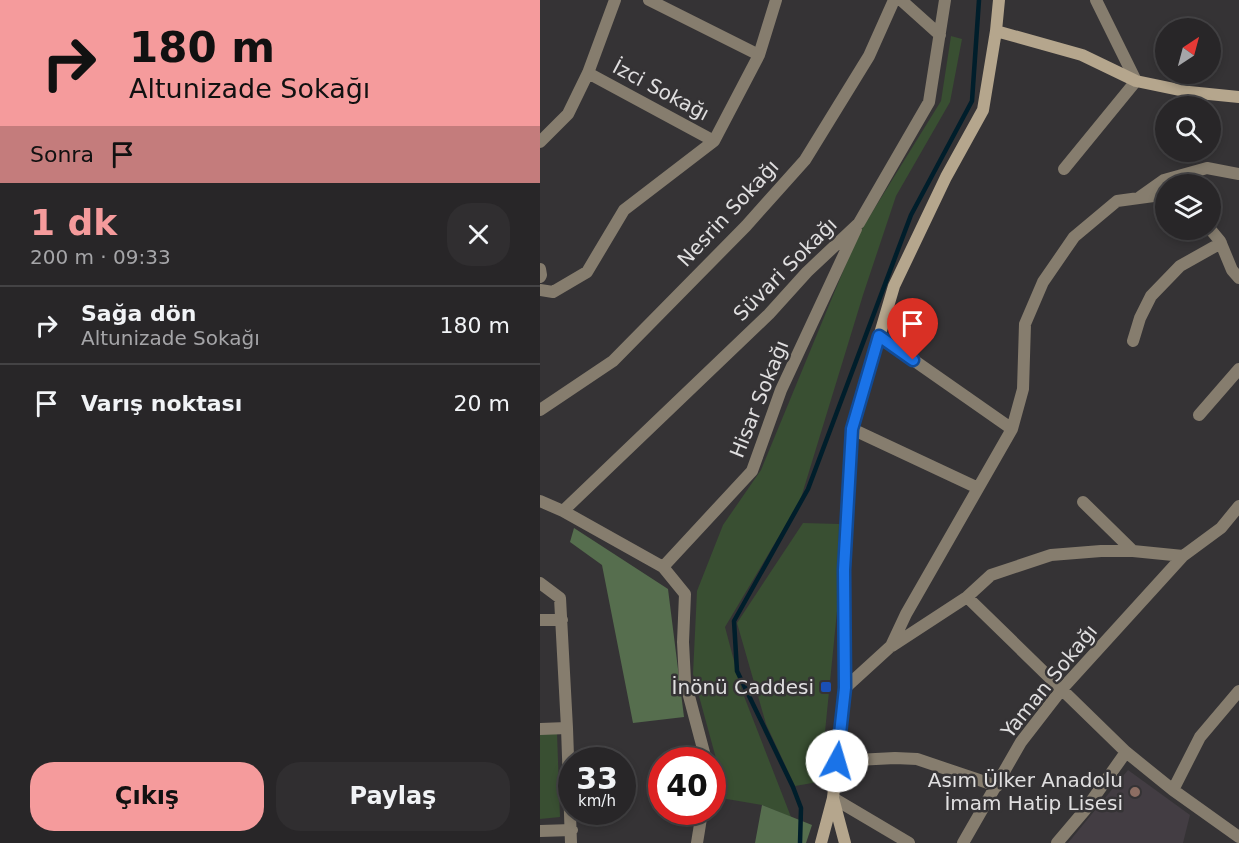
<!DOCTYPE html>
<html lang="tr">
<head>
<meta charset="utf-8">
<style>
	body { margin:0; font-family:"DejaVu Sans",sans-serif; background:#302e30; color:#f1f3f6; height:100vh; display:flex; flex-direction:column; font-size:22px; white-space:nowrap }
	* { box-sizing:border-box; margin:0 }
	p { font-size:20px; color:#a5a5a8 }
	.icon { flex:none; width:33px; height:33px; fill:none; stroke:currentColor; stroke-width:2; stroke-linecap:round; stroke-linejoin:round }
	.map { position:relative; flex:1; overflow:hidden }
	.side { display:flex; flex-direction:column; background:#282628; width:540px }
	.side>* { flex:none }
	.guide { background:#f59b9c; color:#111; overflow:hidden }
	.needle { width:39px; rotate:36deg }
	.fabs { position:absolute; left:615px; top:18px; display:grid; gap:12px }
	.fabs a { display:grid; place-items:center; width:66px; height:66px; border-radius:50%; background:#282628; box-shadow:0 3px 9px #0003,0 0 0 2px #444345; font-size:30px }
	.speed { position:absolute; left:18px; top:747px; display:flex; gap:12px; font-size:30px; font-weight:700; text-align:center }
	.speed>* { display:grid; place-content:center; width:78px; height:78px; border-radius:50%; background:#282628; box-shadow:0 3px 9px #0003,0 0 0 2px #444345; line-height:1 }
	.speed small { font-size:15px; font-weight:400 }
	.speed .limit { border:9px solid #d22; background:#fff; color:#111 }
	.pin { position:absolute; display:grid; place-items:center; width:51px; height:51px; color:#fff; margin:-62px -26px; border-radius:50% 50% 50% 0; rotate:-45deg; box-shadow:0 0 6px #0007 }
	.pin .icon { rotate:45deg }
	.me { position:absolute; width:66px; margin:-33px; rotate:6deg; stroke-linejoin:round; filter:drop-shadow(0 0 4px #0008) }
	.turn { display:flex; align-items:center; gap:21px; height:126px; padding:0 30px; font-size:27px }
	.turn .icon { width:78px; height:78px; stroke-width:2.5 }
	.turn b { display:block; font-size:42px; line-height:51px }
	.then { display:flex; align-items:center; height:57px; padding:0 30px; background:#0003; gap:12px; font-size:22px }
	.round { display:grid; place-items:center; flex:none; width:63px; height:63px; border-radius:24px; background:#302e30 }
	.summary { display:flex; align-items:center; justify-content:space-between; height:102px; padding:0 30px }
	h1 { font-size:36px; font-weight:600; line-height:45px; color:#f59b9c }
	.cta { display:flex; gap:12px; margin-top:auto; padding:12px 30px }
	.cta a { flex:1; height:69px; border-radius:24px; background:#f59b9c; color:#111; font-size:24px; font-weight:600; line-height:69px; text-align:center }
	.cta a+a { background:#302e30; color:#f1f3f6 }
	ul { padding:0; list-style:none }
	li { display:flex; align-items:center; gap:18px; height:78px; padding:0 30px; border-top:2px solid #444345 }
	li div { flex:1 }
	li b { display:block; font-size:22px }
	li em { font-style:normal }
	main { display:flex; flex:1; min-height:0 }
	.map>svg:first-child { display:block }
	.built { fill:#433d43 }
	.green { fill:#394f32 }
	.forest { fill:#566e4e }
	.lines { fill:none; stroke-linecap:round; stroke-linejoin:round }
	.stream { stroke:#001e2b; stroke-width:4.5 }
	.street { stroke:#867d6e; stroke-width:12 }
	.secondary { stroke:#b5a68d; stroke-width:12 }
	.route-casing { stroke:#114b97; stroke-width:15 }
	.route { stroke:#1a73e8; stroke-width:10 }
	.transit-dot { fill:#1a4fb4; stroke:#353335; stroke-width:2 }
	.education-dot { fill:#8d6e63; stroke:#353335; stroke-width:2 }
	.labels { text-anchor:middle; stroke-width:5; stroke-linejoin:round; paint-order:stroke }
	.street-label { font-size:20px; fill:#e0dfe0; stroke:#353335 }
	.poi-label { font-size:20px; fill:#e0dfe0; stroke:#353335; text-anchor:end }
</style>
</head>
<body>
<main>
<section class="side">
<div class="guide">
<div class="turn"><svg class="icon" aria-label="right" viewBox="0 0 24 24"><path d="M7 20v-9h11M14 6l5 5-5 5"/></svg><div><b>180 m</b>Altunizade Sokağı</div></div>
<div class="then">Sonra<svg class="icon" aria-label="arrive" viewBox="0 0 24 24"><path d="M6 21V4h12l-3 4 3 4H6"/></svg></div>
</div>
<div class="summary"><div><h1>1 dk</h1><p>200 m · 09:33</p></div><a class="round"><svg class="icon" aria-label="close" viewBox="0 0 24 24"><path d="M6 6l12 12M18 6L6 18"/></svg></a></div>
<ul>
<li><svg class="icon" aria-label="right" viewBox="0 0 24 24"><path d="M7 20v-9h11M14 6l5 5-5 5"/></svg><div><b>Sağa dön</b><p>Altunizade Sokağı</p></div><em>180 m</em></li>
<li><svg class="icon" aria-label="arrive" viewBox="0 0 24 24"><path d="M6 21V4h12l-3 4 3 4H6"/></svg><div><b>Varış noktası</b></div><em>20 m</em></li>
</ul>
<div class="cta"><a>Çıkış</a><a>Paylaş</a></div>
</section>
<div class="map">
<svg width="699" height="843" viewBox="0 0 699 843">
	<rect width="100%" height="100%" fill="#353335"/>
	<path class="built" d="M588,770L650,815L643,843H528Z"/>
	<path class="green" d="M411,36L422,39L410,102L356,196L323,295L260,501L185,627L202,691L251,817L222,805L181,798L180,773L153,674L157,591L183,525L221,470L318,235L401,101Z
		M263,523L299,524L298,601L284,742L278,782L255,786L226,724L197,623Z
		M0,733H17L20,817L0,819Z"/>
	<path class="forest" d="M34,528L128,589L144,717L93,723L62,565L30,542Z
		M222,805L272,825L266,843H215Z"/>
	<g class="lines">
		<path class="stream" d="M260,843L261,808L253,787L197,671L194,621L268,489L371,215L432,101L439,0"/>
		<path class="street" d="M109,0L219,55
			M361,0L400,35
			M48,73L174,141
			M0,142L28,114L48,73L75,0
			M524,169L596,81L556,0
			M600,197L624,180L667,168L699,174
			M670,229L680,241L692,270L699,278
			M0,269L1,275L0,277
			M0,290L13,292L47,272L84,210L174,141L219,55L236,0
			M339,336L472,429
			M593,341L600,318L611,296L640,266L681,243
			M0,410L73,361L206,226L265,160L329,56L354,0
			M659,415L699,369
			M312,429L438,488
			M0,501L23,511L123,567L145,594L143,642L145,681L166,760
			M543,502L593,551
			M23,511L229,314L267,272L319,223L389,102L405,0
			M123,567L212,471L241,390L316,229
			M0,583L20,598L27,728L31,843
			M427,597L586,752L633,790L699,837
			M0,620H22
			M352,646L427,597L451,575L511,555L561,551H593L643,556L681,528L699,506
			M305,688L351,646L366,614L472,429L483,389L485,324L503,282L534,237L577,201L621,195L626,197
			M0,729L27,728
			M297,761L355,758L377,759L457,786
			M633,790L660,737L699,691
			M293,798L369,843
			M0,831L32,830
			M157,843L162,812
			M423,843L481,742L522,689L643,556
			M517,843L545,810L586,752"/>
		<path class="secondary" d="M456,31L542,55L596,81L649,92L699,97
			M293,798L305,843
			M281,843L293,798L305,688L304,570L312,429L354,286L406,177L443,110L456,31L459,0"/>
	</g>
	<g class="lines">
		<defs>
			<path id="route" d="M297,761L305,688L304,570L312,429L339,336L373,360"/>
		</defs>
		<use href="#route" class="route-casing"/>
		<use href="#route" class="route"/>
	</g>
	<rect class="transit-dot" x="280" y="681" width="12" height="12" rx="3"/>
	<circle class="education-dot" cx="595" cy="792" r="6"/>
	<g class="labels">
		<g class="street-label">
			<text transform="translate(121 90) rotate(28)" y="7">İzci Sokağı</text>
			<text transform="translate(188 213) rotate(-47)" y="7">Nesrin Sokağı</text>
			<text transform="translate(245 269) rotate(-45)" y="7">Süvari Sokağı</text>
			<text transform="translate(219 399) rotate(-68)" y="7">Hisar Sokağı</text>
			<text transform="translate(509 681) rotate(-51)" y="7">Yaman Sokağı</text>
		</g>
		<g class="poi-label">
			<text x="274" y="694">İnönü Caddesi</text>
			<text x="583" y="787">Asım Ülker Anadolu<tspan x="583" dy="23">İmam Hatip Lisesi</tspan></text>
		</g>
	</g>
</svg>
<div class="fabs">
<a><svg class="needle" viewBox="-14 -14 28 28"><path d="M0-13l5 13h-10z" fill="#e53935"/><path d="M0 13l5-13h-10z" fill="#a5a5a8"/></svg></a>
<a><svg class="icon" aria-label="search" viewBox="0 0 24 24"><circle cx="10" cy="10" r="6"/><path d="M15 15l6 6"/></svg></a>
<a><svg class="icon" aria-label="layers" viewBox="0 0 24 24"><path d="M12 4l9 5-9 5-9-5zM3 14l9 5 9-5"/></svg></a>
</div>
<div class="speed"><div>33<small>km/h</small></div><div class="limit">40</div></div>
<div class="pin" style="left:373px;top:360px;background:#d93025"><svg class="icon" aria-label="arrive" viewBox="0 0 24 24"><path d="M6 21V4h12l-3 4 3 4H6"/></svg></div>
<svg class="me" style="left:297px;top:761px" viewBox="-20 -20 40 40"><circle r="19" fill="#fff"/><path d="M0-13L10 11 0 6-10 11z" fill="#1a73e8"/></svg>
</div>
</main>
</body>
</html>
